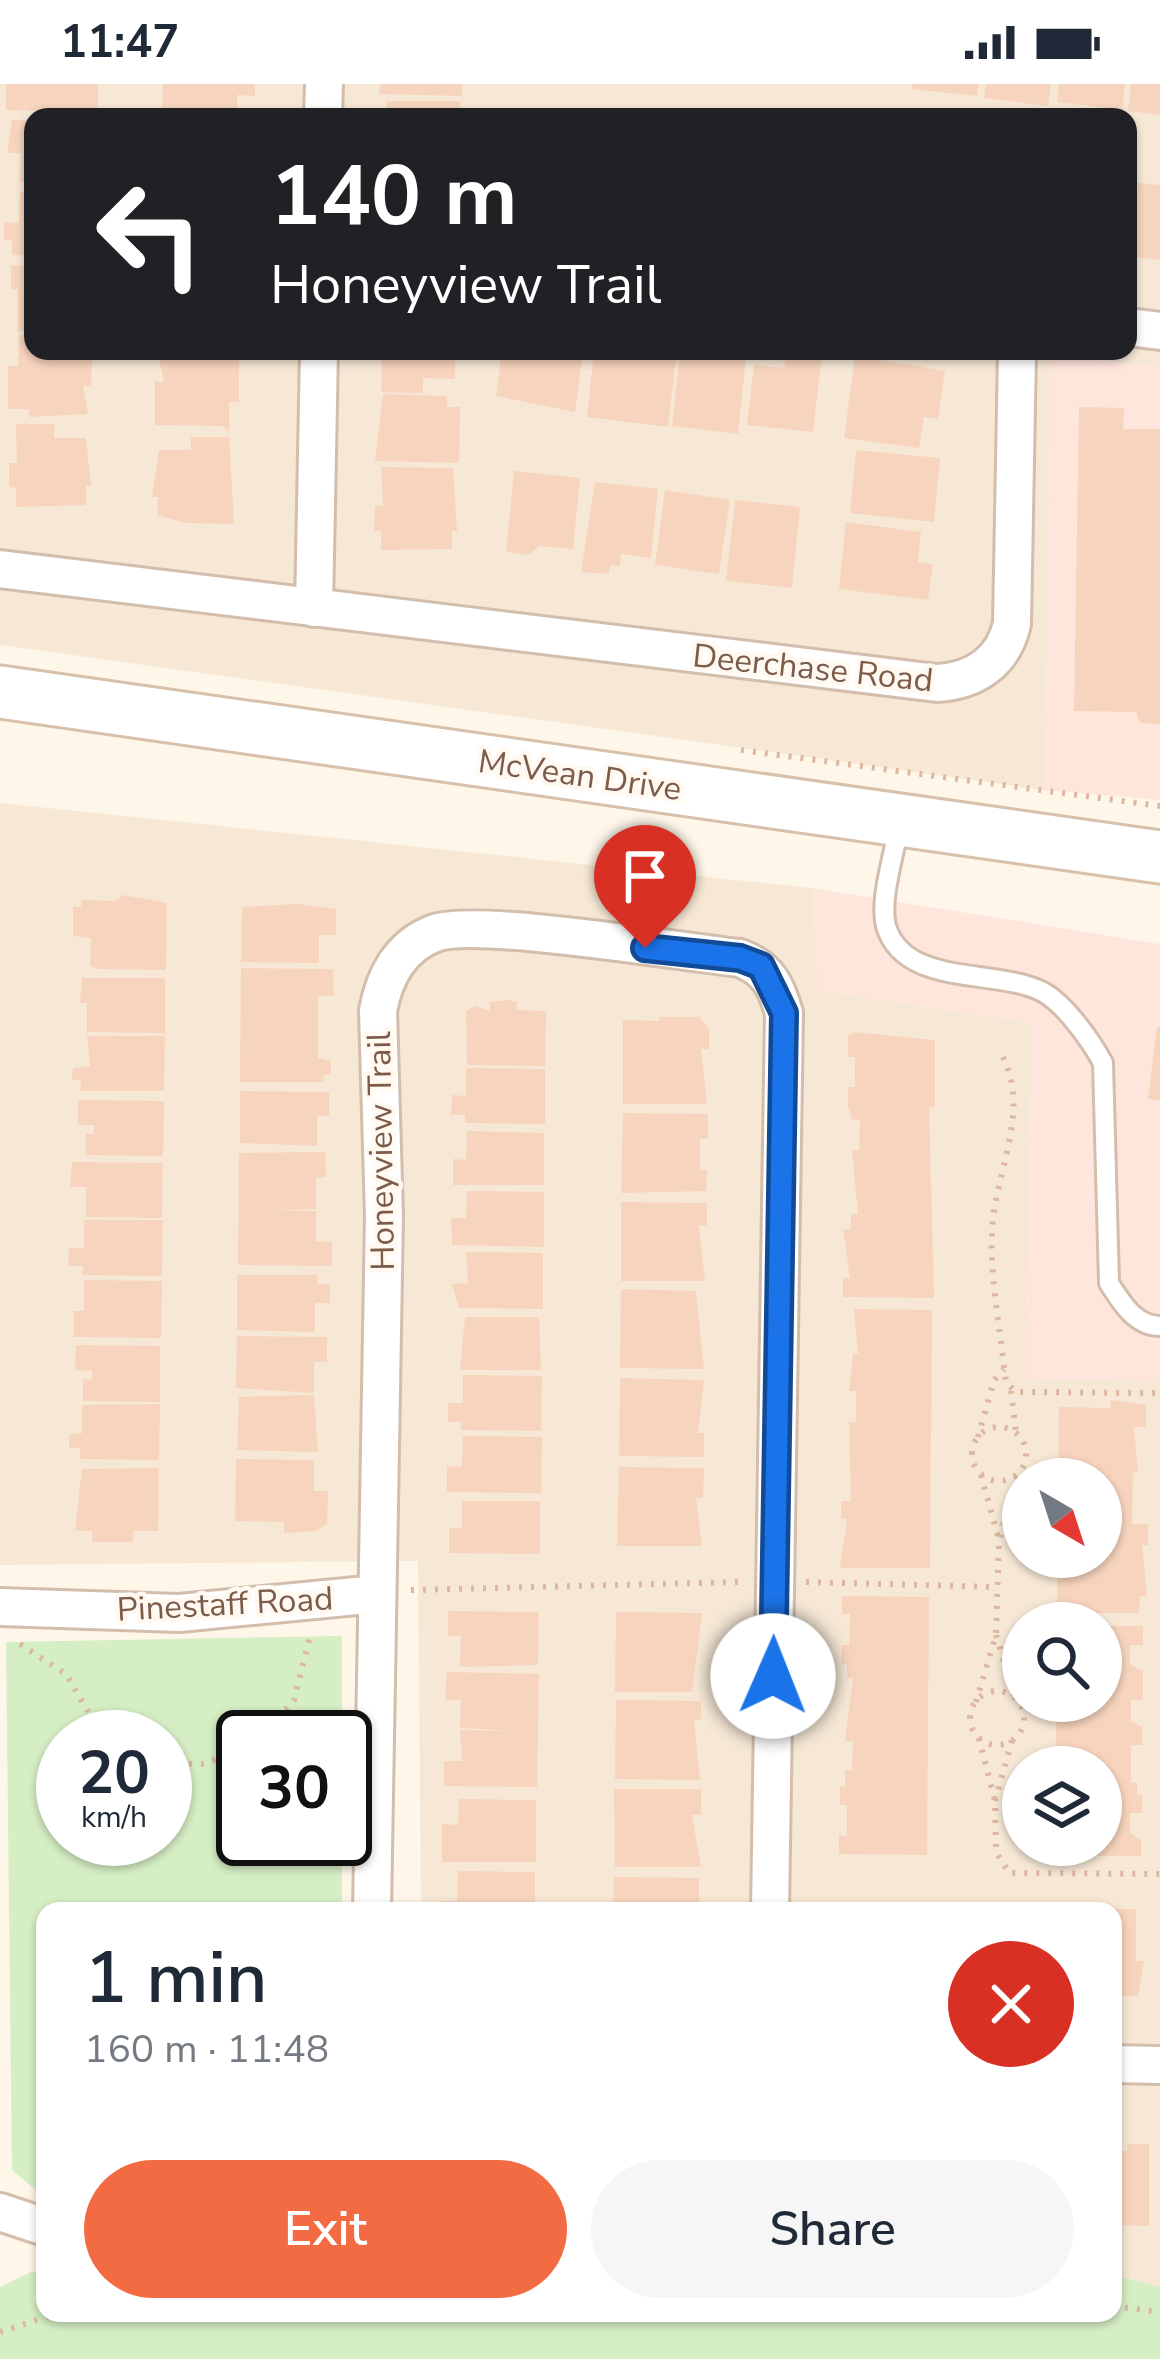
<!DOCTYPE html>
<html lang="en">
<head>
<meta charset="utf-8">
<style>
	body { margin:0; font-family:"Nunito Sans",sans-serif; background:#f6f6f7; color:#1f2937; height:100vh; display:flex; flex-direction:column; font-size:45px; white-space:nowrap }
	* { box-sizing:border-box; margin:0 }
	p { font-size:39px; color:#747a83 }
	.icon { flex:none; width:66px; height:66px; fill:none; stroke:currentColor; stroke-width:2; stroke-linecap:round; stroke-linejoin:round }
	.map { position:relative; flex:1; overflow:hidden }
	.sheet { position:absolute; left:36px; top:1818px; width:1086px; height:420px; display:flex; flex-direction:column; background:#fff; border-radius:24px; box-shadow:0 3px 9px #0004 }
	.sheet>* { flex:none }
	.hud { position:absolute; left:24px; top:24px; width:1113px; height:252px; border-radius:24px; box-shadow:0 3px 9px #0004; background:#202124; color:#fff; overflow:hidden }
	.needle { width:78px; rotate:141deg }
	.controls { position:absolute; left:1002px; top:1374px; display:grid; gap:24px }
	.controls a { display:grid; place-items:center; width:120px; height:120px; border-radius:50%; background:#fff; box-shadow:0 3px 9px #0004; font-size:60px }
	.speed { position:absolute; left:36px; top:1626px; display:flex; gap:24px; font-size:60px; font-weight:700; text-align:center }
	.speed>* { display:grid; place-content:center; width:156px; height:156px; border-radius:50%; background:#fff; box-shadow:0 3px 9px #0004; line-height:1 }
	.speed small { font-size:30px; font-weight:400 }
	.speed .limit { border:6px solid #111; border-radius:18px; background:#fff; color:#111 }
	.pin { position:absolute; display:grid; place-items:center; width:102px; height:102px; color:#fff; margin:-123px -51px; border-radius:50% 50% 50% 0; rotate:-45deg; box-shadow:0 0 12px #0007 }
	.pin .icon { rotate:45deg }
	.me { position:absolute; width:132px; margin:-66px; rotate:1deg; stroke-linejoin:round; filter:drop-shadow(0 0 9px #0008) }
	.turn { display:flex; align-items:center; gap:42px; height:252px; padding:0 48px; font-size:54px }
	.turn .icon { width:156px; height:156px; stroke-width:2.5 }
	.turn b { display:block; font-size:84px; line-height:102px }
	.round { display:grid; place-items:center; flex:none; width:126px; height:126px; border-radius:63px; background:#f6f6f7 }
	.head { display:flex; align-items:center; justify-content:space-between; height:204px; padding:0 48px }
	h1 { font-size:72px; font-weight:600; line-height:90px }
	.button { display:flex; gap:24px; margin-top:auto; padding:24px 48px }
	.button a { flex:1; height:138px; border-radius:72px; background:#f36b43; color:#fff; font-size:48px; font-weight:600; line-height:138px; text-align:center }
	.button a+a { background:#f6f6f7; color:#1f2937 }
	.status { display:flex; justify-content:space-between; align-items:center; height:84px; padding:0 60px; background:#fff; direction:ltr }
	.status svg { height:33px; fill:currentColor }
	.map>svg:first-child { display:block }
	.residential { fill:#f7e8d6; fill-rule:evenodd }
	.commercial { fill:#ffe6dc }
	.green { fill:#d5eec4; fill-rule:evenodd }
	.building { fill:#f7d4bd }
	.lines { fill:none; stroke-linecap:round; stroke-linejoin:round }
	.service-casing { stroke:#d3bdac; stroke-width:24 }
	.minor-casing { stroke:#d3bdac; stroke-width:42 }
	.secondary-casing { stroke:#d8c0ab; stroke-width:57 }
	.path { stroke:#ddb79f; stroke-width:6; stroke-dasharray:3 9; stroke-linecap:butt }
	.service { stroke:#fff; stroke-width:18 }
	.minor { stroke:#fff; stroke-width:36 }
	.secondary { stroke:#fff; stroke-width:51 }
	.route-casing { stroke:#114b97; stroke-width:30 }
	.route { stroke:#1a73e8; stroke-width:21 }
	.labels { text-anchor:middle; stroke-width:9; stroke-linejoin:round; paint-order:stroke }
	.street-label { font-size:33px; fill:#7c5b48; stroke:#fff9f1 }
</style>
</head>
<body>
<div class="status"><b>11:47</b><svg viewBox="0 0 49 12"><path d="M0 12V9h3v3zM5 12V6h3v6zM10 12V3h3v9zM15 12V0h3v12zM26 1h20v11H26zM47 4h2v5h-2z"/></svg></div>
<div class="map">
<svg width="1160" height="2275" viewBox="0 0 1160 2275">
	<rect width="100%" height="100%" fill="#fef6e8"/>
	<path class="residential" d="M0,0H1160V283L1051,271L1045,706L0,561ZM33,33H1128V267H33Z
		M0,719L812,804L819,906L1032,939L1026,1294L1160,1297V2203L1113,2191V1827H421L418,1477L0,1481ZM1023,1395H1101V1473H1023ZM1023,1539H1101V1617H1023ZM1023,1683H1101V1761H1023Z"/>
	<path class="commercial" d="M1051,270L1160,283V716L1045,706Z
		M812,804L1160,860V1297L1026,1295L1032,939L819,906Z"/>
	<path class="green" d="M342,1552V1653H243V1755H342V1827H45V2114L12,2086L6,1558ZM165,1653V1755H63V1653Z
		M31,2188L45,2189V2229H1113V2191L1160,2203V2275H0V2203Z"/>
	<path class="building" d="M6,0H98V28L6,26Z
		M163,0H255V12L237,11V33H162Z
		M380,0H462V12L379,10Z
		M912,0H979L977,12L912,5Z
		M986,0H1051L1048,22L984,14Z
		M1059,0H1125L1122,26L1057,18Z
		M1131,0H1160V31L1128,27Z
		M387,17H460V33H387Z
		M12,36H33V99H20L21,69H7Z
		M1138,99L1160,101V176L1129,172Z
		M20,108H33V172L12,171V156H4V138L19,139Z
		M11,181L33,182V248L18,247V205H11Z
		M19,251H33V267H92L91,303L83,302L88,330L29,333V325H8V282H18Z
		M164,267H217V274H239V318H229V348L223,342L155,341V297L164,298L158,270Z
		M382,267H461V273H455V295L423,294V309L381,308Z
		M502,267H583L575,328L496,312Z
		M594,267H677L668,343L587,333Z
		M680,267L746,274L738,350L672,342Z
		M786,267L822,270L813,348L747,341L754,281L784,284Z
		M855,272L945,287L938,335L924,333L919,364L844,354Z
		M383,310L447,312V323H460L459,379L375,377Z
		M1079,323L1124,324L1123,345H1160V640L1140,639L1136,628L1074,627Z
		M16,340H55L54,354H86L91,402H86V421L16,423V404L9,403V379H17Z
		M191,353H229L234,440L186,439L157,431L158,413H152L159,366H191Z
		M856,366L940,374L934,438L850,429Z
		M381,383L453,384L457,447H452V465L381,466V447H374L375,422H383Z
		M514,387L580,394L573,465L539,462L529,471L506,468Z
		M595,398L658,405L651,474L621,470L620,482L610,481L609,490L581,488Z
		M665,406L730,416L719,490L655,481Z
		M735,416L800,423L792,504L726,497Z
		M846,438L921,448L918,478L933,480L928,516L839,505Z
		M123,811L167,819L166,886L96,885L90,882L91,854L73,852V823H81V816L115,817Z
		M298,820L336,825V851H319V879L241,878L242,823Z
		M241,884L333,885L334,912H318V974L331,977V991H324L323,998H240Z
		M82,894H165V949L87,948V919H80Z
		M509,916L517,918V926L546,927L545,982L467,981L466,927L475,922L490,927V918Z
		M659,933H699L709,945V965H701L707,1020H623V936L659,937Z
		M1157,943H1160V1016L1148,1015Z
		M854,948L935,956V1023H929L934,1214L843,1213V1194H850L843,1145H851V1130H858L852,1066H859L860,1036H852L848,1022V1003H855V973H848V952Z
		M87,952H165L164,1007H80L81,996H72L73,984L90,982Z
		M466,984L545,985V1040L465,1039V1031H451L452,1011L466,1012Z
		M240,1007L329,1008V1032H317V1062L240,1059Z
		M78,1016L164,1017L163,1072L85,1071L86,1050H94V1041H78Z
		M623,1029L708,1030V1055H700V1086H707L706,1107L621,1109Z
		M467,1047L544,1049V1101H453V1075L466,1076Z
		M325,1068L326,1093L316,1094V1125L271,1126L316,1127V1157L332,1158V1182L238,1181L239,1069Z
		M72,1078L163,1079L162,1134L86,1133V1103H70Z
		M467,1107L544,1108V1163L452,1161L451,1134H466Z
		M621,1118L707,1119V1141L699,1142L705,1197H621Z
		M84,1136H163L162,1192L82,1191L83,1182H68L69,1164H84Z
		M466,1168L543,1169V1225L459,1224L452,1200L468,1199Z
		M237,1191H317V1200H330V1219H315V1248L237,1246Z
		M84,1196L162,1197L161,1254L74,1253V1227H84Z
		M621,1205L696,1207L704,1285L620,1284Z
		M854,1225L932,1226L930,1484H840L847,1435L841,1434V1417H851L849,1338H856V1307H849L853,1269L858,1270Z
		M465,1233H539L541,1286H460Z
		M237,1252L327,1253V1278H314V1309L236,1304Z
		M76,1261L160,1262V1318L83,1317V1295L92,1296V1287L75,1286Z
		M463,1291L542,1292L541,1347L461,1346V1338H448V1319H463Z
		M620,1294L704,1296L698,1349H704V1373L619,1372Z
		M303,1311H314L318,1368L237,1366L239,1313Z
		M1111,1316L1146,1321V1343H1134L1138,1388L1133,1389L1132,1440H1148V1461H1142L1147,1512H1140L1139,1529H1057L1058,1473H1101V1395H1058L1059,1323L1110,1324Z
		M160,1320L159,1376L80,1375V1364H69V1351L82,1349V1321Z
		M463,1352L542,1353L541,1409L447,1408V1382L462,1383Z
		M236,1375L314,1376V1407H328L327,1439L317,1447L284,1449V1438L235,1437Z
		M619,1383L704,1384L703,1414H696L702,1462H617Z
		M159,1384L158,1447H133V1458H92V1447H75L82,1385Z
		M462,1417H540V1470L449,1469V1444H462Z
		M842,1512L929,1513L927,1771L839,1770V1751L847,1752V1721H840V1703H845V1686L852,1687L853,1657H845L853,1594H847V1580H841L842,1561H849L850,1530H842Z
		M448,1527L539,1528L538,1581L460,1583L461,1552H448Z
		M616,1528L702,1529L692,1608H615Z
		M1101,1542H1143V1561H1130V1580L1143,1587V1616H1131V1637L1142,1643V1661H1131V1699H1137V1711H1142V1729H1130V1749L1141,1756V1772H1054L1055,1761H1101V1683H1059L1056,1659V1617H1101Z
		M447,1588L539,1590L537,1703L444,1702V1677H462L460,1646L523,1647L460,1644L461,1616H445Z
		M616,1616L701,1617V1636H694L700,1696L615,1695Z
		M614,1705H701V1731H692L701,1783H615Z
		M459,1715L536,1716V1778H442V1740L458,1741Z
		M458,1787L535,1788V1827H441V1817H457Z
		M614,1793L699,1794V1819H692V1827H613Z
		M830,1821H911L945,1827H830Z
		M1113,1825H1136V1877H1144L1138,1912H1116L1113,1905Z
		M1127,2060H1149V2142L1113,2141V2067H1127Z"/>
	<g class="lines">
		<defs>
			<path id="service" d="M899,740C895,769 879,815 886,842C904,904 998,884 1043,908C1066,921 1091,957 1103,979L1109,1199C1121,1218 1135,1242 1160,1242"/>
			<path id="minor" d="M323,33L324,0
				M1128,243L1160,247
				M0,485L937,599C975,597 1003,578 1012,540L1017,267
				M314,524L319,267
				M0,1523L179,1529L377,1510
				M372,1827L384,1132L378,927C384,893 400,862 435,849C478,834 682,868 740,874C768,885 776,901 784,929L770,1827
				M1113,1980L1160,1981
				M0,2128L45,2143"/>
			<path id="secondary" d="M0,608L1160,773"/>
		</defs>
		<use href="#service" class="service-casing"/>
		<use href="#minor" class="minor-casing"/>
		<use href="#secondary" class="secondary-casing"/>
		<path class="path" d="M741,666L1160,722
			M1003,973C1031,1028 994,1091 992,1148C990,1197 1001,1250 1006,1299L1016,1308L1160,1309
			M1011,1307L1016,1348
			M972 1370a27 27 0 1 1 54 0a27 27 0 1 1-54 0Z
			M978,1353L994,1296L1004,1285
			M981,1391L999,1456
			M806,1498L996,1503
			M411,1506L739,1498
			M996,1551L1015,1614
			M20,1560L66,1590L96,1641L111,1653
			M970 1634a27 27 0 1 1 54 0a27 27 0 1 1-54 0Z
			M976,1618L996,1551L999,1456L1018,1389
			M262,1653L294,1616L311,1548
			M979,1654L995,1717L996,1768L1009,1789L1160,1790
			M165,1679L202,1680L243,1666
			M995,1717L1012,1656
			M1113,2222L1160,2228
			M410,2229H416
			M0,2248L58,2229"/>
		<use href="#service" class="service"/>
		<use href="#minor" class="minor"/>
		<use href="#secondary" class="secondary"/>
	</g>
	<g class="lines">
		<defs>
			<path id="route" d="M645,864L740,874L761,882L784,929L773,1592"/>
		</defs>
		<use href="#route" class="route-casing"/>
		<use href="#route" class="route"/>
	</g>
	<g class="labels">
		<g class="street-label">
			<text transform="translate(813 583) rotate(6)" y="12">Deerchase Road</text>
			<text transform="translate(580 690) rotate(8)" y="12">McVean Drive</text>
			<text transform="translate(380 1067) rotate(-91)" y="12">Honeyview Trail</text>
			<text transform="translate(225 1519) rotate(-3)" y="12">Pinestaff Road</text>
		</g>
	</g>
</svg>
<div class="controls">
<a><svg class="needle" viewBox="-14 -14 28 28"><path d="M0-13l5 13h-10z" fill="#e53935"/><path d="M0 13l5-13h-10z" fill="#747a83"/></svg></a>
<a><svg class="icon" aria-label="search" viewBox="0 0 24 24"><circle cx="10" cy="10" r="6"/><path d="M15 15l6 6"/></svg></a>
<a><svg class="icon" aria-label="layers" viewBox="0 0 24 24"><path d="M12 4l9 5-9 5-9-5zM3 14l9 5 9-5"/></svg></a>
</div>
<div class="speed"><div>20<small>km/h</small></div><div class="limit">30</div></div>
<div class="pin" style="left:645px;top:864px;background:#d93025"><svg class="icon" aria-label="arrive" viewBox="0 0 24 24"><path d="M6 21V4h12l-3 4 3 4H6"/></svg></div>
<svg class="me" style="left:773px;top:1592px" viewBox="-20 -20 40 40"><circle r="19" fill="#fff"/><path d="M0-13L10 11 0 6-10 11z" fill="#1a73e8"/></svg>
<div class="hud">
<div class="turn"><svg class="icon" aria-label="left" viewBox="0 0 24 24"><path d="M17 20v-9H6M10 6l-5 5 5 5"/></svg><div><b>140 m</b>Honeyview Trail</div></div>
</div>
<section class="sheet">
<div class="head"><div><h1>1 min</h1><p>160 m · 11:48</p></div><a class="round" style="background:#d93025;color:#fff"><svg class="icon" aria-label="close" viewBox="0 0 24 24"><path d="M6 6l12 12M18 6L6 18"/></svg></a></div>
<div class="button"><a>Exit</a><a>Share</a></div>
</section>
</div>
</body>
</html>
